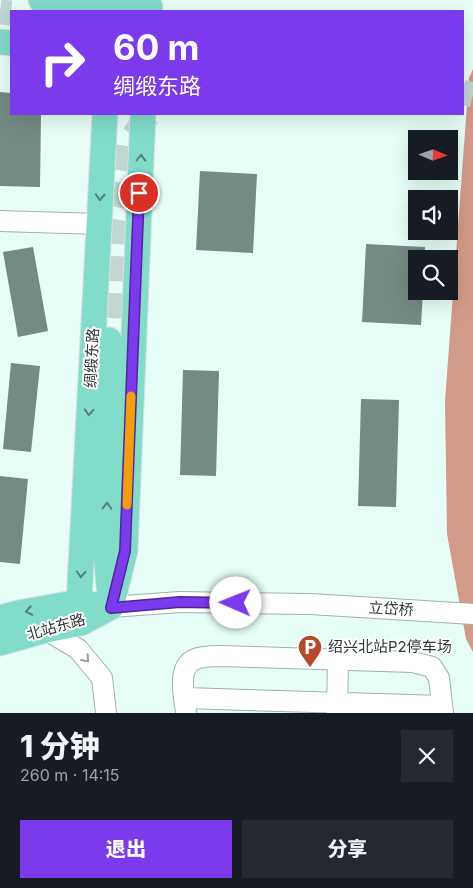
<!DOCTYPE html>
<html lang="zh">
<head>
<meta charset="utf-8">
<style>
	body { margin:0; font-family:Inter,"Noto Sans SC",sans-serif; background:#242831; color:#f1f3f6; height:100vh; display:flex; flex-direction:column; font-size:19px; white-space:nowrap }
	* { box-sizing:border-box; margin:0 }
	p { font-size:16px; color:#9ea1a6 }
	.icon { flex:none; width:28px; height:28px; fill:none; stroke:currentColor; stroke-width:2; stroke-linecap:round; stroke-linejoin:round }
	.map { position:relative; height:713px; overflow:hidden }
	.sheet { display:flex; flex-direction:column; background:#171b24; flex:1 }
	.sheet>* { flex:none }
	.hud { position:absolute; left:10px; top:10px; width:454px; height:105px; border-radius:0px; box-shadow:0 5px 20px #0002; background:#7c3aed; color:#fff; overflow:hidden }
	.needle { width:32px; rotate:92deg }
	.controls { position:absolute; left:408px; top:130px; display:grid; gap:10px }
	.controls a { display:grid; place-items:center; width:50px; height:50px; border-radius:0px; background:#171b24; box-shadow:0 5px 20px #0002; font-size:25px }
	.pin { position:absolute; display:grid; place-items:center; width:42px; height:42px; color:#fff; margin:-21px; border:2px solid #fff; border-radius:50%; box-shadow:0 1px 5px #0007 }
	.me { position:absolute; width:55px; margin:-28px; rotate:271deg; stroke-linejoin:round; filter:drop-shadow(0 0 4px #0008) }
	.turn { display:flex; align-items:center; gap:18px; height:105px; padding:0 20px; font-size:22px }
	.turn .icon { width:65px; height:65px; stroke-width:2.5 }
	.turn b { display:block; font-size:35px; line-height:42px }
	.round { display:grid; place-items:center; flex:none; width:52px; height:52px; border-radius:0px; background:#242831 }
	.overview { display:flex; align-items:center; justify-content:space-between; height:85px; padding:0 20px }
	h1 { font-size:30px; font-weight:800; line-height:38px }
	.primary-button { display:flex; gap:10px; margin-top:auto; padding:10px 20px }
	.primary-button a { flex:1; height:58px; border-radius:0px; background:#7c3aed; color:#fff; font-size:20px; font-weight:800; line-height:58px; text-align:center }
	.primary-button a+a { background:#242831; color:#f1f3f6 }
	.map>svg:first-child { display:block }
	.water { fill:#d29a89 }
	.building { fill:#758a84 }
	.lines { fill:none; stroke-linecap:round; stroke-linejoin:round }
	.major-tunnel { stroke:#c1d6d0; stroke-width:25; stroke-dasharray:25 12; stroke-linecap:butt }
	.minor-casing { stroke:#9cb3ad; stroke-width:22 }
	.major-casing { stroke:#dedfdf; stroke-width:27 }
	.minor { stroke:#fff; stroke-width:20 }
	.major { stroke:#82dcca; stroke-width:25 }
	.oneway { stroke:#548279 }
	.oneway2 { stroke:#979c9a }
	.route-casing { stroke:#51269a; stroke-width:12 }
	.route { stroke:#7c3aed; stroke-width:9 }
	.slow { stroke:#f59e0b; stroke-width:9 }
	.labels { text-anchor:middle; stroke-width:4; stroke-linejoin:round; paint-order:stroke }
	.street-label { font-size:15px; fill:#2f3836; stroke:#fff }
	.poi-label { font-size:15px; fill:#2f3836; stroke:#fff; text-anchor:start }
</style>
</head>
<body>
<div class="map">
<svg width="473" height="713" viewBox="0 0 473 713">
	<rect width="100%" height="100%" fill="#e6fef7"/>
	<path class="water" d="M473,69V652L466,639L447,534L445,401L469,78Z"/>
	<path class="building" d="M0,92L11,93V114H41L40,187L0,186Z
		M200,171L257,174L253,253L196,250Z
		M366,244L425,247L424,259H416V291H423L421,325L362,322Z
		M33,247L48,331L18,337L3,252Z
		M11,363L40,366L31,452L3,449Z
		M183,370L219,371L216,476L180,475Z
		M361,399L399,400L396,507L358,506Z
		M0,476L28,479L20,564L0,562Z"/>
	<g class="lines">
		<path class="major-tunnel" d="M0,12L11,13
			M462,92L473,95
			M110,318L114,227L129,142L149,114"/>
		<defs>
			<path id="minor" d="M0,221L99,224
				M111,607L180,602L310,604L473,614
				M46,630L78,649L102,678L106,713
				M185,698L442,706
				M186,713C184,693 174,660 204,657C209,656 215,656 220,656L413,662L432,667L439,678L443,713
				M337,713L338,660"/>
			<path id="major" d="M41,0L150,7
				M0,42L11,43
				M109,588L106,552L109,340
				M79,602L105,114
				M111,607L125,551L143,114
				M0,618L18,613L79,602L96,605
				M0,643L46,630L81,623L111,607"/>
		</defs>
		<use href="#minor" class="minor-casing"/>
		<use href="#major" class="major-casing"/>
		<use href="#minor" class="minor"/>
		<use href="#major" class="major"/>
	</g>
	<defs><path id="oneway-chevron" d="M-2-3.5L2.5 0L-2 3.5" fill="none" stroke-width="1.6" stroke-linecap="round" stroke-linejoin="round" transform="scale(1.25)"/></defs>
	<g class="oneway">
		<use href="#oneway-chevron" transform="translate(141 158) rotate(-88)"/>
		<use href="#oneway-chevron" transform="translate(100 197) rotate(93)"/>
		<use href="#oneway-chevron" transform="translate(89 412) rotate(93)"/>
		<use href="#oneway-chevron" transform="translate(107 506) rotate(-89)"/>
		<use href="#oneway-chevron" transform="translate(81 574) rotate(93)"/>
		<use href="#oneway-chevron" transform="translate(29 611) rotate(169)"/>
	</g>
	<use class="oneway2" href="#oneway-chevron" transform="translate(86 659) rotate(49)"/>
	<g class="lines">
		<defs>
			<path id="route" d="M139,193L125,551L111,608L180,602L236,603"/>
		</defs>
		<use href="#route" class="route-casing"/>
		<use href="#route" class="route"/>
		<path class="slow" d="M127,505L131,396"/>
	</g>
	<defs>
		<symbol id="parking-pin" viewBox="-11 -11 22 30"><path d="M0 17L-7.5 6A9.5 9.5 0 1 1 7.5 6Z" fill="#b34a29" stroke="#fff"/><path d="M-3.5-5.5H1a3.5 3.5 0 0 1 0 7H-1V5.5H-3.5ZM-1-3.4V-.6H.8a1.4 1.4 0 0 0 0-2.8Z" fill="#fff"/></symbol>
	</defs>
	<g fill-rule="evenodd">
		<use href="#parking-pin" x="296" y="633" width="28" height="38"/>
	</g>
	<g class="labels">
		<g class="street-label">
			<text transform="translate(92 358) rotate(-87)" y="5">绸缎东路</text>
			<text transform="translate(391 609) rotate(3)" y="5">立岱桥</text>
			<text transform="translate(56 627) rotate(-16)" y="5">北站东路</text>
		</g>
		<g class="poi-label">
			<text x="328" y="652">绍兴北站P2停车场</text>
		</g>
	</g>
</svg>
<div class="controls">
<a><svg class="needle" viewBox="-14 -14 28 28"><path d="M0-13l5 13h-10z" fill="#e53935"/><path d="M0 13l5-13h-10z" fill="#9ea1a6"/></svg></a>
<a><svg class="icon" aria-label="sound" viewBox="0 0 24 24"><path d="M4 9h4l5-4v14l-5-4H4zM17 9q2 3 0 6"/></svg></a>
<a><svg class="icon" aria-label="search" viewBox="0 0 24 24"><circle cx="10" cy="10" r="6"/><path d="M15 15l6 6"/></svg></a>
</div>
<div class="pin" style="left:139px;top:193px;background:#d93025"><svg class="icon" aria-label="arrive" viewBox="0 0 24 24"><path d="M6 21V4h12l-3 4 3 4H6"/></svg></div>
<svg class="me" style="left:236px;top:603px" viewBox="-20 -20 40 40"><circle r="19" fill="#fff"/><path d="M0-13L10 11 0 6-10 11z" fill="#7c3aed"/></svg>
<div class="hud">
<div class="turn"><svg class="icon" aria-label="right" viewBox="0 0 24 24"><path d="M7 20v-9h11M14 6l5 5-5 5"/></svg><div><b>60 m</b>绸缎东路</div></div>
</div>
</div>
<section class="sheet">
<div class="overview"><div><h1>1 分钟</h1><p>260 m · 14:15</p></div><a class="round"><svg class="icon" aria-label="close" viewBox="0 0 24 24"><path d="M6 6l12 12M18 6L6 18"/></svg></a></div>
<div class="primary-button"><a>退出</a><a>分享</a></div>
</section>
</body>
</html>
